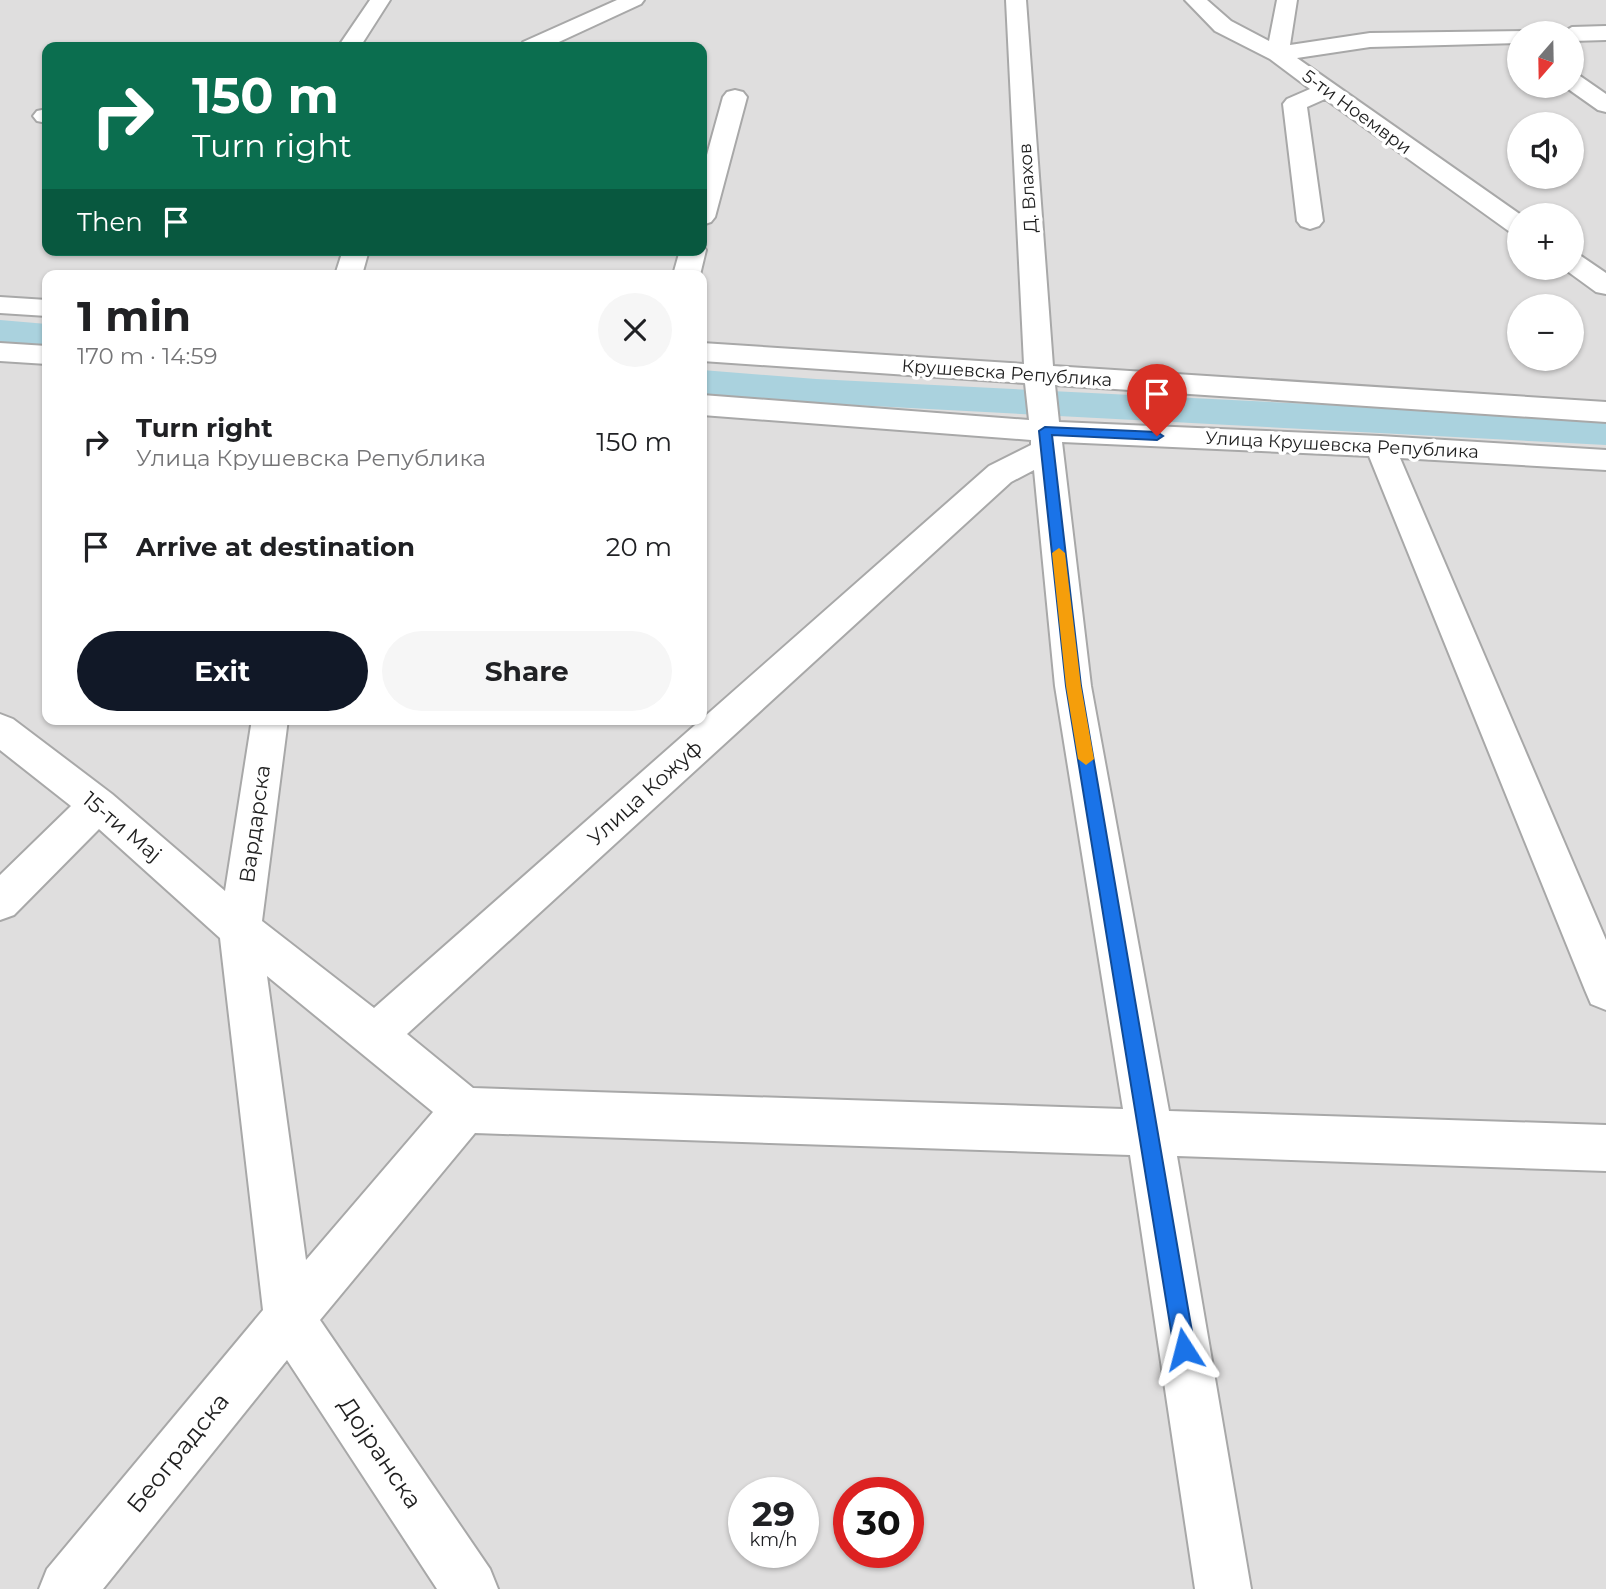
<!DOCTYPE html>
<html lang="en">
<head>
<meta charset="utf-8">
<style>
	body { margin:0; font-family:Montserrat,sans-serif; background:#f6f6f6; color:#202124; height:100vh; display:flex; flex-direction:column; font-size:26px; white-space:nowrap }
	* { box-sizing:border-box; margin:0 }
	p { font-size:23px; color:#757577 }
	.icon { flex:none; width:38px; height:38px; fill:none; stroke:currentColor; stroke-width:2; stroke-linecap:round; stroke-linejoin:round }
	.map { position:relative; flex:1; overflow:hidden }
	.drawer { position:absolute; left:42px; top:270px; width:665px; height:455px; display:flex; flex-direction:column; background:#fff; border-radius:14px; box-shadow:0 2px 5px #0004 }
	.drawer>* { flex:none }
	.hud { position:absolute; left:42px; top:42px; width:665px; height:214px; border-radius:14px; box-shadow:0 2px 5px #0004; background:#0b6e4f; color:#fff; overflow:hidden }
	.needle { width:46px; rotate:200deg }
	.fabs { position:absolute; left:1507px; top:21px; display:grid; gap:14px }
	.fabs a { display:grid; place-items:center; width:77px; height:77px; border-radius:50%; background:#fff; box-shadow:0 2px 5px #0004; font-size:35px }
	.speed { position:absolute; left:728px; top:1477px; display:flex; gap:14px; font-size:35px; font-weight:700; text-align:center }
	.speed>* { display:grid; place-content:center; width:91px; height:91px; border-radius:50%; background:#fff; box-shadow:0 2px 5px #0004; line-height:1 }
	.speed small { font-size:18px; font-weight:400 }
	.speed .limit { border:10px solid #d22; background:#fff; color:#111 }
	.pin { position:absolute; display:grid; place-items:center; width:60px; height:60px; color:#fff; margin:-72px -30px; border-radius:50% 50% 50% 0; rotate:-45deg; box-shadow:0 0 7px #0007 }
	.pin .icon { rotate:45deg }
	.me { position:absolute; width:77px; margin:-38px; rotate:351deg; stroke-linejoin:round; filter:drop-shadow(0 0 5px #0008) }
	.turn { display:flex; align-items:center; gap:24px; height:147px; padding:0 35px; font-size:32px }
	.turn .icon { width:91px; height:91px; stroke-width:2.5 }
	.turn b { display:block; font-size:49px; line-height:60px }
	.then { display:flex; align-items:center; height:66px; padding:0 35px; background:#0003; gap:14px; font-size:26px }
	.round { display:grid; place-items:center; flex:none; width:74px; height:74px; border-radius:37px; background:#f6f6f6 }
	.summary { display:flex; align-items:center; justify-content:space-between; height:119px; padding:0 35px }
	h1 { font-size:42px; font-weight:700; line-height:52px }
	.primary-button { display:flex; gap:14px; margin-top:auto; padding:14px 35px }
	.primary-button a { flex:1; height:80px; border-radius:42px; background:#111827; color:#fff; font-size:28px; font-weight:700; line-height:80px; text-align:center }
	.primary-button a+a { background:#f6f6f6; color:#202124 }
	ul { padding:0; list-style:none }
	li { display:flex; align-items:center; gap:21px; height:105px; padding:0 35px }
	li div { flex:1 }
	li b { display:block; font-size:26px }
	li em { font-style:normal }
	.map>svg:first-child { display:block }
	.residential { fill:#dfdede; fill-rule:evenodd }
	.lines { fill:none; stroke-linecap:round; stroke-linejoin:round }
	.canal { fill:#aad2de; fill-rule:evenodd }
	.street-casing { stroke:#a8a8a8; stroke-width:4 }
	.street { fill:#fff; fill-rule:evenodd }
	.route { fill:#1a73e8; stroke:#114b97; stroke-width:2 }
	.slow { fill:#f59e0b }
	.labels { text-anchor:middle; stroke-width:7; stroke-linejoin:round; paint-order:stroke }
	.far-street-label { font-size:18px; fill:#212121; stroke:#fff }
	.street-label { font-size:21px; fill:#212121; stroke:#fff }
	.near-street-label { font-size:24px; fill:#212121; stroke:#fff }
</style>
</head>
<body>
<div class="map">
<svg width="1606" height="1589" viewBox="0 0 1606 1589">
	<rect width="100%" height="100%" fill="#f1eee8"/>
	<path class="residential" d="M0,0H1606V1589H0ZM1519,33H1572V86H1519ZM47,47H702V250H47ZM1519,124H1572V177H1519ZM1519,215H1572V268H1519ZM47,275H702V719H47ZM1519,306H1572V359H1519ZM744,1493H803V1552H744ZM849,1493H908V1552H849Z"/>
	<g class="lines">
		<path class="canal" d="M0,320L47,324V346L0,342Z
			M702,370L816,379L1606,419V445L816,403L702,394Z"/>
		<defs>
			<path id="street" d="M370,0H390L360,47H338Z
				M617,0H644L641,4L548,47H520L523,42Z
				M1006,0H1026L1053,366L1606,402V422L1055,385L1059,422L1380,436L1606,450V470L1400,458L1606,940V1010L1591,1004L1585,990L1369,456L1062,442L1091,686L1169,1111L1606,1125V1171L1177,1156L1251,1589H1195L1130,1155L475,1133L320,1320L490,1569L498,1589H437L287,1360L103,1589H39L47,1569L263,1310L220,938L99,829L14,915L0,920V875L71,806L0,750V714L13,719L112,794L225,891L252,719H288L262,921L374,1008L989,466L1031,445V440L702,415V395L1029,420L1025,383L702,361V343L1024,364ZM1034,470L1055,686L1123,1109L473,1088L407,1034L1011,482ZM267,976L433,1112L306,1260Z
				M1185,0H1207L1231,21L1269,41L1277,0H1297L1290,45L1370,33L1527,31L1528,33H1519V43L1370,47L1297,58L1521,215L1519,234L1510,232L1325,99L1307,107L1323,221L1319,226L1310,229L1301,226L1297,221L1283,104L1287,99L1310,89L1270,59L1215,31Z
				M1606,26V40L1572,41V33H1562L1572,27Z
				M1572,74L1580,76L1606,94V112L1598,110L1564,86H1572Z
				M735,90L743,92L747,97L715,217L711,222L702,225V173L723,97L727,92Z
				M47,109V123L37,121L33,116L37,111Z
				M702,244L706,250L700,275H673L680,250H702Z
				M343,250H369L362,275H335Z
				M1572,254L1581,256L1606,273V294L1596,292L1563,268H1572Z
				M0,297L47,300V316L0,313Z
				M0,343L47,346V364L0,361Z"/>
		</defs>
		<use href="#street" class="street-casing"/>
		<use href="#street" class="street"/>
	</g>
	<path class="route" d="M1045,427L1157,432L1163,436L1157,440L1052,435L1081,686L1195,1349L1192,1356L1184,1359L1177,1356L1174,1349L1066,686L1039,431Z"/>
	<path class="slow" d="M1059,548L1065,553L1081,686L1094,759L1086,765L1078,759L1066,686L1052,553Z"/>
	<g class="labels">
		<g class="far-street-label">
			<text transform="translate(1357 112) rotate(36)" y="6">5-ти Ноември</text>
			<text transform="translate(1028 188) rotate(-94)" y="6">Д. Влахов</text>
			<text transform="translate(1007 373) rotate(4)" y="6">Крушевска Република</text>
			<text transform="translate(1342 445) rotate(3)" y="6">Улица Крушевска Република</text>
		</g>
		<g class="street-label">
			<text transform="translate(645 793) rotate(-42)" y="7">Улица Кожуф</text>
			<text transform="translate(255 824) rotate(-82)" y="7">Вардарска</text>
			<text transform="translate(122 827) rotate(40)" y="7">15-ти Мај</text>
		</g>
		<g class="near-street-label">
			<text transform="translate(178 1453) rotate(-51)" y="8">Београдска</text>
			<text transform="translate(380 1453) rotate(56)" y="8">Дојранска</text>
		</g>
	</g>
</svg>
<div class="fabs">
<a><svg class="needle" viewBox="-14 -14 28 28"><path d="M0-13l5 13h-10z" fill="#e53935"/><path d="M0 13l5-13h-10z" fill="#757577"/></svg></a>
<a><svg class="icon" aria-label="sound" viewBox="0 0 24 24"><path d="M4 9h4l5-4v14l-5-4H4zM17 9q2 3 0 6"/></svg></a>
<a>+</a>
<a>−</a>
</div>
<div class="speed"><div>29<small>km/h</small></div><div class="limit">30</div></div>
<div class="pin" style="left:1157px;top:436px;background:#d93025"><svg class="icon" aria-label="arrive" viewBox="0 0 24 24"><path d="M6 21V4h12l-3 4 3 4H6"/></svg></div>
<svg class="me" style="left:1184px;top:1349px" viewBox="-20 -20 40 40"><path d="M0-17L14 15 0 8-14 15z" fill="#1a73e8" stroke="#fff" stroke-width="4"/></svg>
<div class="hud">
<div class="turn"><svg class="icon" aria-label="right" viewBox="0 0 24 24"><path d="M7 20v-9h11M14 6l5 5-5 5"/></svg><div><b>150 m</b>Turn right</div></div>
<div class="then">Then<svg class="icon" aria-label="arrive" viewBox="0 0 24 24"><path d="M6 21V4h12l-3 4 3 4H6"/></svg></div>
</div>
<section class="drawer">
<div class="summary"><div><h1>1 min</h1><p>170 m · 14:59</p></div><a class="round"><svg class="icon" aria-label="close" viewBox="0 0 24 24"><path d="M6 6l12 12M18 6L6 18"/></svg></a></div>
<ul>
<li><svg class="icon" aria-label="right" viewBox="0 0 24 24"><path d="M7 20v-9h11M14 6l5 5-5 5"/></svg><div><b>Turn right</b><p>Улица Крушевска Република</p></div><em>150 m</em></li>
<li><svg class="icon" aria-label="arrive" viewBox="0 0 24 24"><path d="M6 21V4h12l-3 4 3 4H6"/></svg><div><b>Arrive at destination</b></div><em>20 m</em></li>
</ul>
<div class="primary-button"><a>Exit</a><a>Share</a></div>
</section>
</div>
</body>
</html>
